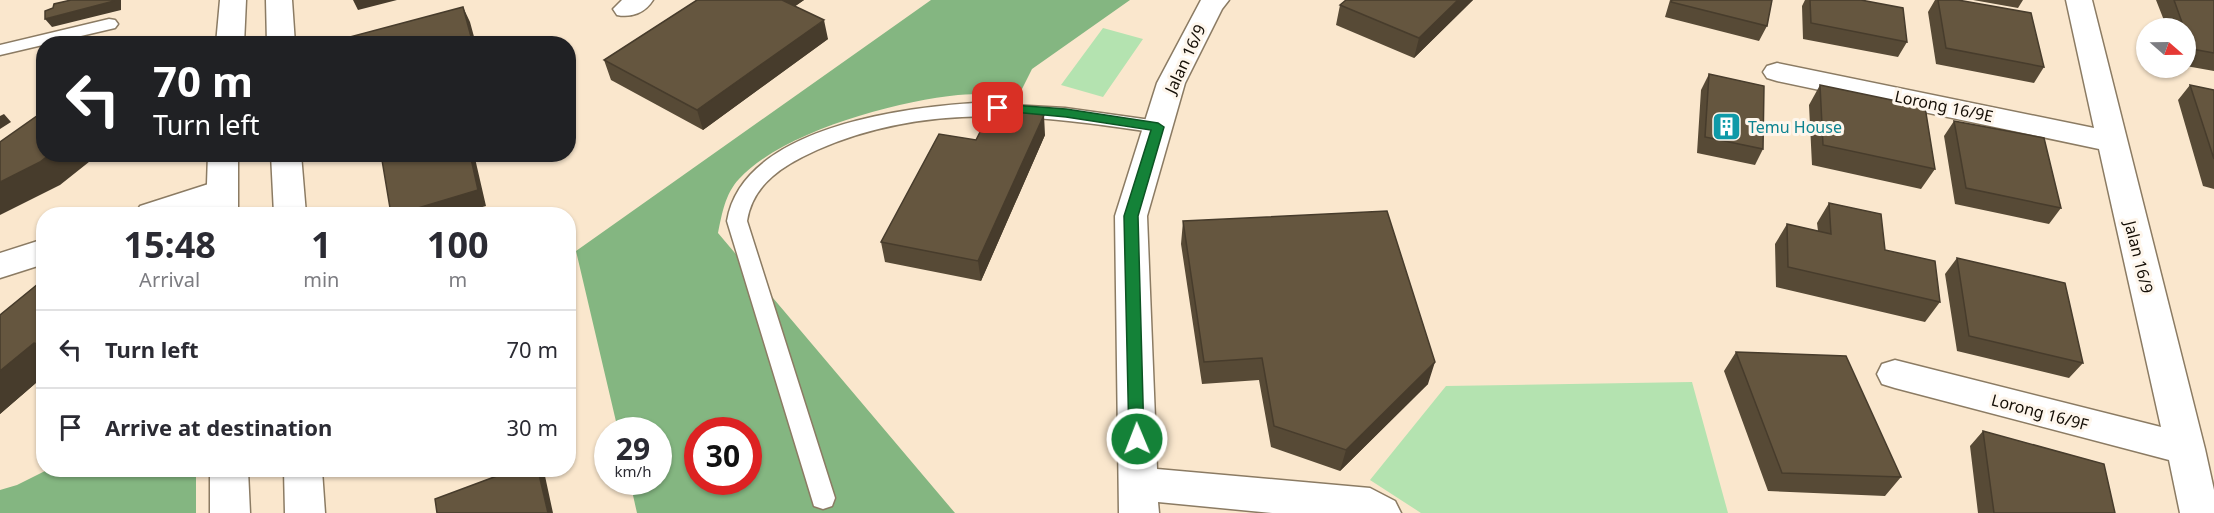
<!DOCTYPE html>
<html lang="en">
<head>
<meta charset="utf-8">
<style>
	body { margin:0; font-family:"Noto Sans",sans-serif; background:#f7f7f7; color:#2b2b33; height:100vh; display:flex; flex-direction:column; font-size:22px; white-space:nowrap }
	* { box-sizing:border-box; margin:0 }
	p { font-size:20px; color:#7c7c81 }
	.icon { flex:none; width:33px; height:33px; fill:none; stroke:currentColor; stroke-width:2; stroke-linecap:round; stroke-linejoin:round }
	.map { position:relative; flex:1; overflow:hidden }
	.panel { position:absolute; left:36px; top:207px; width:540px; height:270px; display:flex; flex-direction:column; background:#fff; border-radius:24px; box-shadow:0 2px 4px #0004 }
	.panel>* { flex:none }
	.banner { position:absolute; left:36px; top:36px; width:540px; height:126px; border-radius:24px; box-shadow:0 2px 4px #0004; background:#202124; color:#fff; overflow:hidden }
	.needle { width:39px; rotate:110deg }
	.fabs { position:absolute; left:2136px; top:18px; display:grid; gap:12px }
	.fabs a { display:grid; place-items:center; width:60px; height:60px; border-radius:50%; background:#fff; box-shadow:0 2px 4px #0004; font-size:30px }
	.speed { position:absolute; left:594px; top:417px; display:flex; gap:12px; font-size:30px; font-weight:700; text-align:center }
	.speed>* { display:grid; place-content:center; width:78px; height:78px; border-radius:50%; background:#fff; box-shadow:0 2px 4px #0004; line-height:1 }
	.speed small { font-size:15px; font-weight:400 }
	.speed .limit { border:9px solid #d22; background:#fff; color:#111 }
	.pin { position:absolute; display:grid; place-items:center; width:51px; height:51px; color:#fff; margin:-26px; border-radius:12px; box-shadow:0 3px 9px #0006 }
	.me { position:absolute; width:66px; margin:-33px; rotate:359deg; stroke-linejoin:round; filter:drop-shadow(0 0 4px #0008) }
	.turn { display:flex; align-items:center; gap:21px; height:126px; padding:0 18px; font-size:27px }
	.turn .icon { width:78px; height:78px; stroke-width:2.5 }
	.turn b { display:block; font-size:42px; line-height:51px }
	.eta { display:flex; justify-content:space-evenly; align-items:center; height:102px; text-align:center }
	.eta b { font-size:36px; font-weight:700; line-height:42px }
	ul { padding:0; list-style:none }
	li { display:flex; align-items:center; gap:18px; height:78px; padding:0 18px; border-top:2px solid #e1e1e2 }
	li div { flex:1 }
	li b { display:block; font-size:22px }
	li em { font-style:normal }
	.map>svg:first-child { display:block }
	.green { fill:#b4e3b0 }
	.forest { fill:#84b681; fill-rule:evenodd }
	.lines { fill:none; stroke-linecap:round; stroke-linejoin:round }
	.lane-casing { stroke:#8b7b63; stroke-width:3 }
	.street-casing { stroke:#8b7b63; stroke-width:3 }
	.secondary-casing { stroke:#8b7b63; stroke-width:3 }
	.lane { fill:#fff; fill-rule:evenodd }
	.street { fill:#fff; fill-rule:evenodd }
	.secondary { fill:#fff; fill-rule:evenodd }
	.wall { fill:#574a36 }
	.shaded-wall { fill:#473c2c }
	.building { fill:#65563f; stroke:#473c2c; stroke-width:1.5 }
	.route { fill:#148238; stroke:#0d5424; stroke-width:1.5 }
	.labels { text-anchor:middle; stroke-width:6; stroke-linejoin:round; paint-order:stroke }
	.street-label { font-size:16px; fill:#130d05; stroke:#fef6ec }
	.culture-label { font-size:16px; fill:#0d838f; stroke:#fef6ec; text-anchor:start }
</style>
</head>
<body>
<div class="map">
<svg width="2214" height="513" viewBox="0 0 2214 513">
	<rect width="100%" height="100%" fill="#fae7cd"/>
	<path class="green" d="M1103,28L1143,39L1103,97L1061,85Z
		M1692,382L1728,513H1421L1370,480L1446,386Z"/>
	<path class="forest" d="M931,0H1130L1032,69L1018,97C998,96 978,93 958,95C896,101 782,132 739,179C725,194 722,214 718,233L955,513H637L630,482H658V430H618L576,251ZM698,430H748V482H698Z
		M47,470H196V513H0V490L17,485Z"/>
	<g class="lines">
		<defs>
			<path id="lane" d="M109,19L115,20L118,24L115,28L0,55V45Z
				M974,103L1065,108L1158,121L1165,123L1167,127L1165,131L1158,133C1040,115 929,101 817,150C784,165 753,183 747,221L835,498L832,506L823,509L814,506L727,221C742,129 898,108 974,103Z"/>
			<path id="street" d="M622,0H653C645,13 631,18 617,15L613,9Z
				M1201,0H1229L1222,9L1185,83L1147,216L1157,469L1370,488L1395,501L1401,513H1272L1158,502L1159,513H1119L1115,216L1157,83Z
				M2066,0H2092L2205,449L2214,490V513H2180L2169,460L1895,388L1882,384L1877,374L1882,364L1895,360L2161,427L2099,149L1777,81L1767,78L1763,72L1767,66L1777,63L2094,128Z
				M221,180L232,183L237,191L232,199L185,214H135L140,206Z
				M44,239V264L0,278V253Z"/>
			<path id="secondary" d="M220,0H246L244,44H216Z
				M266,0H292L295,44H267Z
				M208,154H238V214H206Z
				M271,154H301L306,214H274Z
				M210,470H248L250,513H210Z
				M284,470H322L325,513H285Z"/>
		</defs>
		<use href="#lane" class="lane-casing"/>
		<use href="#street" class="street-casing"/>
		<use href="#secondary" class="secondary-casing"/>
		<use href="#lane" class="lane"/>
		<use href="#street" class="street"/>
		<use href="#secondary" class="secondary"/>
	</g>
	<path class="wall" d="M697,0H804L795,6L828,39L703,130L611,80L604,60Z
		M1473,0L1414,58L1336,25L1340,5Z
		M1670,0H1772L1767,26L1759,41L1665,17Z
		M1805,0H1861L1907,42L1898,57L1803,39L1802,6Z
		M1935,0H1958L2044,67L2034,83L1936,64L1928,12Z
		M1973,0H2023L2018,8Z
		M2156,0H2214V71L2186,66V28H2167Z
		M1709,74L1763,149L1755,165L1697,153L1701,90Z
		M1820,85L1935,169L1921,189L1812,165L1809,105Z
		M2190,85L2214,90V189L2203,186L2178,100Z
		M1954,121L2061,208L2049,224L1955,204L1944,136Z
		M1045,135L981,281L885,262L881,242L976,140Z
		M1829,203L1885,250L1940,302L1925,322L1776,287L1775,244L1787,224L1818,231L1817,223Z
		M1183,221L1428,384L1340,471L1271,447L1259,380L1202,384L1181,244Z
		M1957,258L2083,363L2069,378L1957,351L1945,274Z
		M44,279V376L0,414V315Z
		M1736,352L1901,477L1885,496L1768,491L1724,371Z
		M1983,431L2115,513H1978L1970,446Z"/>
	<path class="shaded-wall" d="M114,0H121V10L52,27L45,19Z
		M353,0H397L358,10Z
		M776,0H804L780,17Z
		M1458,0H1473L1414,58L1419,38Z
		M463,7L470,22L476,44H473Z
		M824,20L828,39L703,130L697,110Z
		M4,114L11,122L0,129V116Z
		M1044,115L1045,135L981,281L978,261Z
		M50,154H99L60,185L0,215V182Z
		M470,154H474L486,206L458,214H398Z
		M34,343L44,352V376L0,414V371Z
		M1435,362L1428,384L1340,471L1346,450Z
		M538,470H541L545,476L553,513H548Z"/>
	<path class="building" d="M71,0H114V1L45,19V11L53,8L54,4Z
		M697,0H782L824,20L697,110L604,60Z
		M1346,0H1458L1419,38L1340,5Z
		M1672,0H1772L1767,26L1671,2Z
		M1810,0H1861L1903,8L1907,42L1811,23Z
		M1938,0H1958L2031,13L2044,67L1946,48Z
		M2174,0H2214V53L2192,49L2186,31V28H2184Z
		M463,7L473,44H347L346,38Z
		M1709,74L1764,86L1763,149L1705,137Z
		M1820,85L1925,107L1935,169L1823,145Z
		M2190,85L2214,90V159Z
		M993,106L1044,115L978,261L881,242L939,134L976,140Z
		M44,111V154H50L40,162L0,182V142Z
		M1954,121L2044,138L2061,208L1966,188Z
		M381,154H470L478,190L398,214H391Z
		M1829,203L1881,214L1885,250L1935,261L1940,302L1788,267L1787,224L1831,234Z
		M1387,211L1435,362L1346,450L1274,426L1262,358L1204,362L1183,221Z
		M1957,258L2065,283L2083,363L1969,336Z
		M44,279V343L41,345L34,343L0,371V315Z
		M1736,352L1846,356L1901,477L1782,473Z
		M1983,431L2104,464L2115,513H1994Z
		M513,470H538L548,513H437L435,499Z"/>
	<path class="route" d="M998,104L1066,109L1158,123L1164,127L1138,216L1144,439L1142,444H1131L1129,439L1124,216L1151,130L1066,117L994,110L992,108Z"/>
	<defs>
		<symbol id="building-square" viewBox="-11 -11 22 22"><rect x="-9" y="-9" width="18" height="18" rx="4" fill="#0f9aa8" stroke="#fef6ec"/><path d="M-4-6H4V6H1V3H-1V6H-4ZM-2.5-4.3h1.7v1.8h-1.7ZM.8-4.3h1.7v1.8H.8ZM-2.5-1h1.7V.8h-1.7ZM.8-1h1.7V.8H.8Z" fill="#fff"/></symbol>
	</defs>
	<g fill-rule="evenodd">
		<use href="#building-square" x="1710" y="110" width="33" height="33"/>
	</g>
	<g class="labels">
		<g class="street-label">
			<text transform="translate(1185 59) rotate(-65)" y="6">Jalan 16/9</text>
			<text transform="translate(1944 106) rotate(12)" y="6">Lorong 16/9E</text>
			<text transform="translate(2139 257) rotate(76)" y="6">Jalan 16/9</text>
			<text transform="translate(2040 412) rotate(15)" y="6">Lorong 16/9F</text>
		</g>
		<g class="culture-label">
			<text x="1748" y="133">Temu House</text>
		</g>
	</g>
</svg>
<div class="fabs">
<a><svg class="needle" viewBox="-14 -14 28 28"><path d="M0-13l5 13h-10z" fill="#e53935"/><path d="M0 13l5-13h-10z" fill="#7c7c81"/></svg></a>
</div>
<div class="speed"><div>29<small>km/h</small></div><div class="limit">30</div></div>
<div class="pin" style="left:998px;top:108px;background:#d93025"><svg class="icon" aria-label="arrive" viewBox="0 0 24 24"><path d="M6 21V4h12l-3 4 3 4H6"/></svg></div>
<svg class="me" style="left:1137px;top:439px" viewBox="-20 -20 40 40"><circle r="17" fill="#148238" stroke="#fff" stroke-width="3"/><path d="M0-11L8 9 0 5-8 9z" fill="#fff"/></svg>
<div class="banner">
<div class="turn"><svg class="icon" aria-label="left" viewBox="0 0 24 24"><path d="M17 20v-9H6M10 6l-5 5 5 5"/></svg><div><b>70 m</b>Turn left</div></div>
</div>
<section class="panel">
<div class="eta">
<div><b>15:48</b><p>Arrival</p></div>
<div><b>1</b><p>min</p></div>
<div><b>100</b><p>m</p></div>
</div>
<ul>
<li><svg class="icon" aria-label="left" viewBox="0 0 24 24"><path d="M17 20v-9H6M10 6l-5 5 5 5"/></svg><div><b>Turn left</b></div><em>70 m</em></li>
<li><svg class="icon" aria-label="arrive" viewBox="0 0 24 24"><path d="M6 21V4h12l-3 4 3 4H6"/></svg><div><b>Arrive at destination</b></div><em>30 m</em></li>
</ul>
</section>
</div>
</body>
</html>
